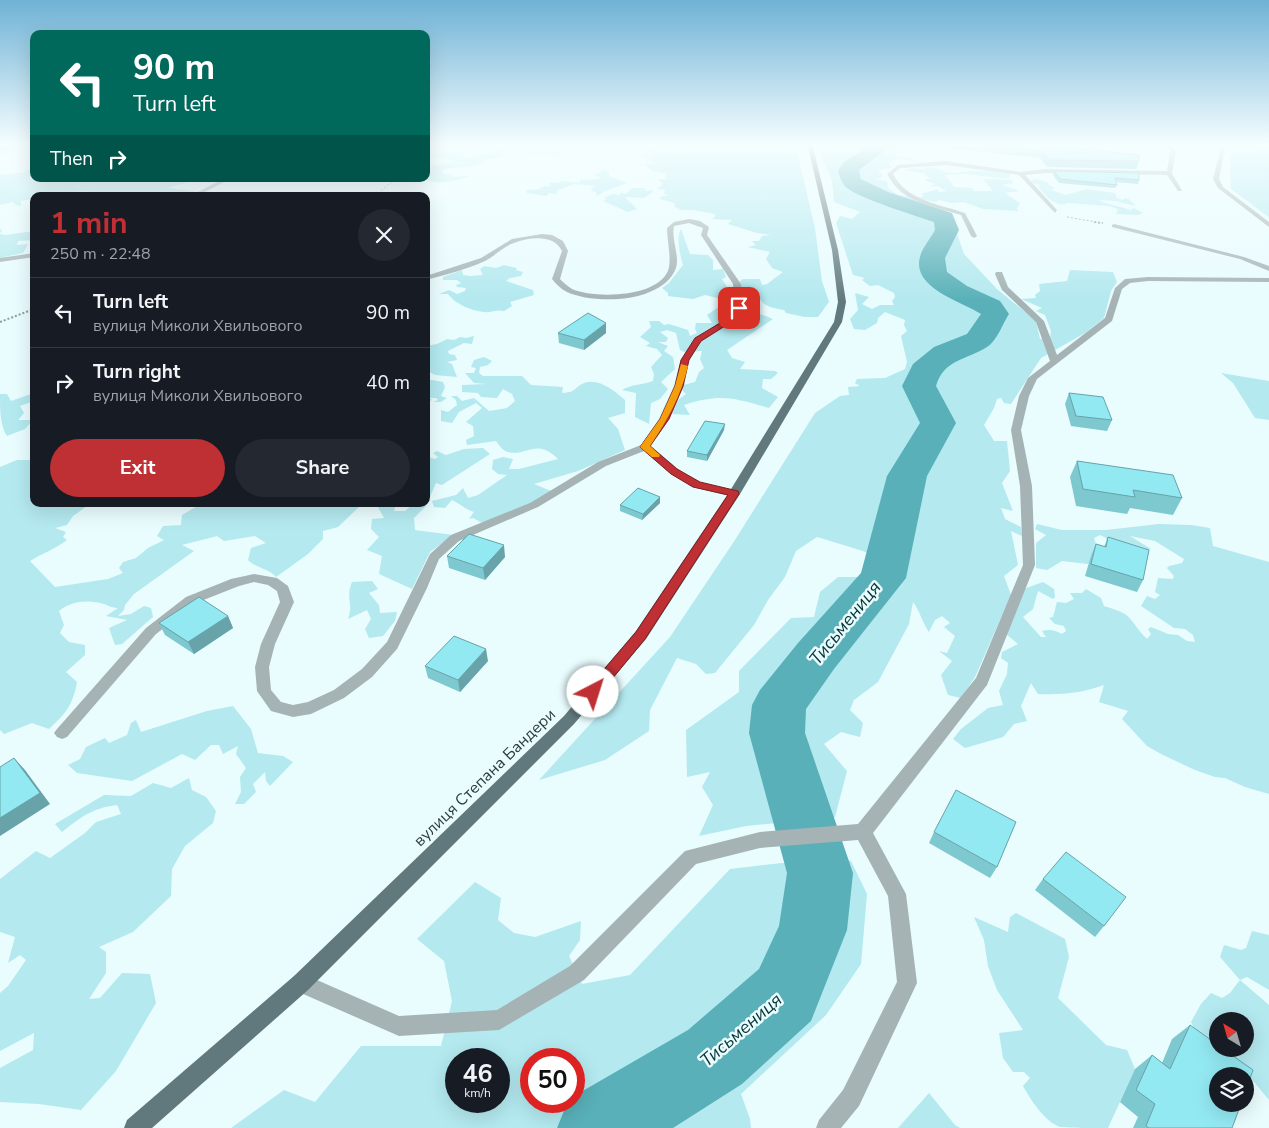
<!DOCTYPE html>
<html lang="en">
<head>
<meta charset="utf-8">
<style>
	body { margin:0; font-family:"Nunito Sans",sans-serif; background:#242831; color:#f1f3f6; height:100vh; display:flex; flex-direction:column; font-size:19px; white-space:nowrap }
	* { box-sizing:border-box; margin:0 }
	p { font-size:16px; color:#9ea1a6 }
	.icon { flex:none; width:28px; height:28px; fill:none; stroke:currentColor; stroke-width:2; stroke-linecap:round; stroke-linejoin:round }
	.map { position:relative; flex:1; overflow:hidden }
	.sheet { position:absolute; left:30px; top:192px; width:400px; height:315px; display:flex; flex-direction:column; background:#171b24; border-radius:10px; box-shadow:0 5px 20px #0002 }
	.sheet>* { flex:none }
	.top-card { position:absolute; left:30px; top:30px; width:400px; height:152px; border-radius:10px; box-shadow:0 5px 20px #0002; background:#00695c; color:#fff; overflow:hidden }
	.needle { width:32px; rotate:323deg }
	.controls { position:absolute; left:1209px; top:1012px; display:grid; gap:10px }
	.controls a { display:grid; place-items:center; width:45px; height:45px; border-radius:50%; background:#171b24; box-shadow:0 5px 20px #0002; font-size:25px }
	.speed { position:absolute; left:445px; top:1048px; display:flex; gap:10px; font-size:25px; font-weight:700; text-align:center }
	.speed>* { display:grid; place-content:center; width:65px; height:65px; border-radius:50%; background:#171b24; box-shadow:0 5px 20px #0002; line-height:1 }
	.speed small { font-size:12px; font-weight:400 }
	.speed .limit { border:8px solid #d22; background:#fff; color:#111 }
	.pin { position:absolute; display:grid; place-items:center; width:42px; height:42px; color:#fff; margin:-21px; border-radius:10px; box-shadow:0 2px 8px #0006 }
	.me { position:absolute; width:55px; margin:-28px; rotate:40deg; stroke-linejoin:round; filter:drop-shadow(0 0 4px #0008) }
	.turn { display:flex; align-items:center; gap:18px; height:105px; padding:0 20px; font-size:22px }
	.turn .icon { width:65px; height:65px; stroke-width:2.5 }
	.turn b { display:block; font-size:35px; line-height:42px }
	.then { display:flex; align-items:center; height:48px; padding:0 20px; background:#0003; gap:10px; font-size:19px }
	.round { display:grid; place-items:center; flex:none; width:52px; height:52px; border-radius:26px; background:#242831 }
	.head { display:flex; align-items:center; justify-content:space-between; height:85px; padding:0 20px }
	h1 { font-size:30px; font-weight:700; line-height:38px; color:#bf3035 }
	.button { display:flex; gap:10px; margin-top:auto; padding:10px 20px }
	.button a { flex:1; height:58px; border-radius:30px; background:#bf3035; color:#fff; font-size:20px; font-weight:700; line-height:58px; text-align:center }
	.button a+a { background:#242831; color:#f1f3f6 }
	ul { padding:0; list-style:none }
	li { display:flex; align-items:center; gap:15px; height:70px; padding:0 20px; border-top:1px solid #363941 }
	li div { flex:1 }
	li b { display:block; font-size:19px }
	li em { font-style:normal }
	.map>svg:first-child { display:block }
	.green { fill:#b3e9ef; fill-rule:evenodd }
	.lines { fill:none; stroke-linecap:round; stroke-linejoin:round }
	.river { fill:#59b0b8; fill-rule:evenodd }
	.path-far1 { stroke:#8d9d9e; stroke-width:1; stroke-dasharray:2 2; stroke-linecap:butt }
	.path { stroke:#8d9d9e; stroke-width:2; stroke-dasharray:2 2; stroke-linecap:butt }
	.minor { fill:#a5b3b4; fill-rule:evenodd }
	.major { fill:#61797c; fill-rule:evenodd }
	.wall { fill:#7ec8d0 }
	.shaded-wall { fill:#67a3a9 }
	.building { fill:#93e9f2; stroke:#67a3a9 }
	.route { fill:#bf3035; stroke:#7c1f22 }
	.slow { fill:#f59e0b }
	.labels { text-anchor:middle; stroke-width:5; stroke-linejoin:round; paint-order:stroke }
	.street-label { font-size:16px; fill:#303c3d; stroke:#e9fcfe }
	.water-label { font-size:18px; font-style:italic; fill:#073337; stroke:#e9fcfe }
</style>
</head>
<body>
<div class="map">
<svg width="1269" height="1128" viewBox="0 0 1269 1128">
	<rect width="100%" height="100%" fill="#e9fcfe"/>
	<path class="green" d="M0,143H34V150L0,155Z
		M426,143H491L487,148L460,154L467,158L481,152L487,153L484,151L487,150L506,148L517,152L516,155L502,152V157L485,159L484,162C471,169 456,166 442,170L443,174L451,175L452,177L469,176C459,181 433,185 425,179L428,178L426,164L430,166L455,161L426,156V154L452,152L466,148L433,150L427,148L431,145Z
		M524,143H603L595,148L564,150L560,152L558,156L548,154H527L525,151L553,150C543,145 533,151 522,146L526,145Z
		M694,143L719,145L723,143H795L815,228L822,281L829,302L818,317H805L786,313L784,310C774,308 761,307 759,295L742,293L740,281L743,279H760L762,285L767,284L783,272L772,268L766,259L770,252L748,247L756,245L752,241H759L762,236L771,235L757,233L728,224L732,220L712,219L715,217V214L693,210H682L675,207L674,203L660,199V197L669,195L664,194L665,190L657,189L663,184L658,179H668L665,176L668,174L652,171L644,164L656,163L647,160L655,158L644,157L641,154L647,153L650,155L656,153L640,150C635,153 630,154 626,150L629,149L626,148L630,146L629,145H647L639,147L658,149L655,148L658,145H673L674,149L688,151L698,148L693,146L697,145Z
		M864,143H908L894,156L914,158L913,160L924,162C911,164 902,154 889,163L892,168L878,170L883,176L875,180L887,181L888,188L898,195L921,197L924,196L921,194C927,191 932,192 937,189L939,192L947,191L937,186L932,187L931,185L936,184L926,181V179H932L924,175L927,174L905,170L912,168L925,170L924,168C936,165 947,175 957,173C975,170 991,170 1011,173L1008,179L966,174L945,175L954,187L972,188L974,191H993L983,179L1012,180L1013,183L1002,185L1020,191L1005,193L1020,203L1017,208L1018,211L983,209L964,202L951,203L939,200L936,202L918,199L940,207H922L952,219L964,254L997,289L1036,321L1040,339L1050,338L1051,331L1045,315L1036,311L1042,308L1021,299L1036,298L1035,295L1040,291L1039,284L1067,281L1070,270L1113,272L1117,282L1111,291L1104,318L1085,333L1041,358L1011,404L1004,403L1001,398L997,399L994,408L984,425L994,441H1007L1010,471L1002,483L1013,511L1001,508L1005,519L1021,527L1022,536L1011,531L1018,565L1004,576L1011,595L975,677L961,698L948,695L941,675L952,661L939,651L947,653L955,636L944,627L950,623L942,616L935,620L929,632C922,622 920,611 913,602L909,624L878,682L854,700L850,710L863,723L860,737L841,732L824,744L847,771L835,817L746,826L699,836L713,805L702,787L710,772L687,777L686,730L739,692V671L791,618L814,617L820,592L838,577H872L880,559L863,551L817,537L796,551L785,577L768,600L754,625L715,673L706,674L696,664L677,658L650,710L649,731L605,760L539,780L670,637L733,543L815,413L840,396L849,395L848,387L860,386L855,383L857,379L885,378L905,369L907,362L901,336L907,331L904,325L905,320L885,312L878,318L877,323L865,330L854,329L850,319L858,310L855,293L869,297L862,304L872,309L880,305H894L892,301L895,297L894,293L878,285L870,286L862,280L865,278L853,275L836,223L840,216L852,219L860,212L834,202L832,181L818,147L855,144L862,146Z
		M1231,143H1268L1252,145L1269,148V217L1231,189L1230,160L1234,145Z
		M34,166V179H183L179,181L189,182L167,188L196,191L171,196H73L72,194L90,192C75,189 62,196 46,196L45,193L33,196L34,199L19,201L21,202V206L16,205L13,202L0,205V175L27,172L26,170L31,169L30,167Z
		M604,170L609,172V176L627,183L603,192L596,197L597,193L592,191L591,188L597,186L574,184L558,190L556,194L548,193L547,196L527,193L526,190L540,189L541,187L547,186L548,187L551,186L549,184L551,182L561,183L560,181L580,183V180L602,179L595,175L600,173L599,171Z
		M1036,179L1047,182L1049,185L1055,188L1051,190L1066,195L1087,189L1115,193L1117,198L1123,200L1124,198L1129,199L1136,206L1115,201L1099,200C1107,205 1121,206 1130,210L1134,208L1143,213L1138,215L1116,214L1118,209L1109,206L1067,203C1057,209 1045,195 1039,188L1040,185L1032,183L1031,180Z
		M630,188H644L646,191L652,190L653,192L644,198L625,197L637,209L628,212L603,201L607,199L604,198L613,194L621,195L620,192L625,194L631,190Z
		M0,229L2,230L0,234L5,235L34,231V240L18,241L17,245L28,244L23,253L0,258Z
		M681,229L690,254L708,255L713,260V270L723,269L726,277L722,279L729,290L721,299L705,295L693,299L668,296V293L662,288L669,283L683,265C680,255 676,238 681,229Z
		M504,265L517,268L516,270L523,272L521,276L510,278L506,281L533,290L534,295L510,302L512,306L504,311C497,309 491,313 484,312C472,311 455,304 448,294H439L449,290L457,294L465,291L466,288L457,287L456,285L461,283L457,280H443V277L462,270L463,275L470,276L483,275L480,269L484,266L496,268Z
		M720,306L730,313L743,308C749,313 764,314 773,319L727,350L732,358L745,362L740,369L775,371L778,373L771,379H763L762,388L778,397L769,408C734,398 720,393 684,405L690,415L672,414L675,402L686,394L681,389L684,385L695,382L699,372L704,368L700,359L702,351L684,352L680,350L676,333L667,330L660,332L668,338L666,342H658L668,346L664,351L673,357L675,369L661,382L668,389L660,399L651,403L649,424L635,417L636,393L622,390C632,384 643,385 653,381L654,374L651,367L662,355L657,349L646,346L650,343L640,337L651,327L649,321H659L664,325L669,324L688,330L690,336L697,333L695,329L696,323H712L707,315Z
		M474,336L472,344L464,343L448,351L449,354L455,355L457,360L447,362L452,364L457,377L435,375L429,372L426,373V346L437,344L447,339L454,340L460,337L466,338Z
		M484,357L492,361L488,365L480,367L479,373L483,376H522L531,385L563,387L562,393C576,392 572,390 582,384C597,376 615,391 625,400V413L608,418L618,429L625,450L578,471L534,484L551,491L532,504L484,524L473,518L469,519L474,512C465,509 460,504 452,500L445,508L434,507L432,501L456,495L463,488L468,498L478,495L507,475L498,474L492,469L493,460L503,457L513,459L509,469H519L558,459C537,437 525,457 508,452C503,451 499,445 496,441L467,445L466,440L474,436L473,426L466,422L482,408L476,403L459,412L452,423L441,421V410L448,412L457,405L456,400L451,396H457L462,401L474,398L489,411L507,408L515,401L512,394L503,389L497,398L481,397L478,393L462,392V385L487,384L474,383L465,373H474L476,368L471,367L474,360Z
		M1221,373L1269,381V420L1255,418L1233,383Z
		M426,379L443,382L445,387L441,396L447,398L441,402H433L438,400L436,398H429L432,400L426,402Z
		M34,393V401L20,406L24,413L18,420H33L25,429L7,436C0,426 0,409 0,394H7L11,401Z
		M483,448L490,454L442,485L436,483L426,506L414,518L415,530L453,535L430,552L412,589L379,574L382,556L367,550L379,537L371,529L372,519L384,518L378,507L382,504H396L394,511H405L413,504H426V456L435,459L438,457L433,453L437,451L446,455L464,449Z
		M17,460H34V504H90L73,516L67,525L55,528L66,532L63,537L67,540C55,549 43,553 30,561L55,587L108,579L123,573L119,568L123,562L136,558L148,548L164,540L157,536L163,526L181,525L182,515L201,504H362L338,527L323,531V539L308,554L276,577C268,568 257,569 248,560L251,548L266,543L255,536L224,541L217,536L182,545L194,551L134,594L125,605L124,610L118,616L131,614L144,606L151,608L153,617L122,644L115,645L109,628L127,620L106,616L118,608C110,608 107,604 100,603C84,600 72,601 59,611L64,625L60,633L69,642L85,645V655L66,672L77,682C73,705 66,713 49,729L32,723L4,734L0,730V467Z
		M1037,524L1062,530H1106L1159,524L1191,525L1210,528L1213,546L1269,562V794L1245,787L1225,778L1215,777L1195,770L1161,754L1147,746L1122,719L1128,711L1099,702L1104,685C1082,693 1062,695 1038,694L1031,683L1021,706L1027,721L1014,724L1003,737L965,748L953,739L961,729L988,708L1003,705L999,691L1007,674L1008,663L1001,658L1002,652L1018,644L1005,633L1021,590L1043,582L1054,589L1055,597L1053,599L1038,591L1033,609L1023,617L1041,637H1046L1042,631C1051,629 1054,630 1062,634L1066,631L1064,626L1055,624L1049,618L1053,617L1057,602L1066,603L1074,599L1070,593H1082L1086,589L1101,598L1104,606C1136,615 1127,619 1147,639L1151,634L1148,629L1151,627L1168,634L1178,635L1187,641L1195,642L1193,635L1185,629L1174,628L1141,606L1147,596L1155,599L1160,595L1155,592L1158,578L1173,579L1174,576L1167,568L1169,566L1182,563L1184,559L1155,541L1130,536L1151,549L1145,551L1109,547L1106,538L1100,535L1094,538L1096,544L1102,549L1088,564L1062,561L1047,570L1036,568V543L1046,535L1035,529Z
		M372,581L378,589L369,593L379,605L380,613L397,612L395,621L383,636L369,638L365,629L371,619L367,610L348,619C354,603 345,599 352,582Z
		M233,706L251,729L258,753L283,756L293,762L270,786L266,781L265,772L253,784L256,792L244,804H235L241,792L240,777L246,768L236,754L238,746L223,754L219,745H211L195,760L182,754L132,781L77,773L68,765L80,759L86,747L105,738L109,743L127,735L131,723L136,720L141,732L207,711Z
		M189,778L192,790L206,797L216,811L213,823L185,846L172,869L171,896L133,932L99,947L106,952V973L89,999L100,998L122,973L150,974L156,1003L116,1071L81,1110L39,1104L0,1102V1068L33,1050L34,1033L0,1051V993L8,986L26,960L20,955L8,963L15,937L0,932V879L36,851L50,858L85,833L96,822L121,814L117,805C92,808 81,817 62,832L55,824L104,795L131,796L153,783L171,788Z
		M835,857L851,861L867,894L861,964L826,1015L741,1094L750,1119L751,1128H231L284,1090L315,1102L361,1046H441L452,1001L444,961L417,939L475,882L501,898L498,920L514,933L535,937L581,921L580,940L569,956L582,984L630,975L730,869ZM456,1059H499V1101H456ZM531,1059H574V1101H531Z
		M1016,913L1065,939L1069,957L1058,998L1106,1045L1127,1050L1135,1069L1108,1128C1096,1128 1070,1128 1060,1127C1044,1121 1031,1100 1023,1086L1030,1078L1024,1072H1013L1003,1058L999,1033L1023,1030L997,990L988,966L984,940L974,917L1008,932L1010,917Z
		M1252,931L1269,935V990L1247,977L1240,980L1269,1005V1100L1255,1083L1196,1033L1191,1022L1201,1004L1211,993L1222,998L1230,993L1240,980L1220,957L1224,945L1241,950L1246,948ZM1218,1021H1245V1049H1218Z
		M929,1093L955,1125L960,1128H898Z"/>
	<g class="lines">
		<path class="river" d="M874,143H895L859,170L861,179L888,192L952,213L959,230L945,258L947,272L967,286L1000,301L1009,314C1003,323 997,341 987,347C967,360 944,359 936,386L956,423L927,476L906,578L834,669L806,709L805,733L853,873L847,930L811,1021L742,1084L673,1128H557L568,1101H574V1096L688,1030L759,969L779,926L787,873L749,733L752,705L760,690L798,643L861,573L887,476L920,423L902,386L913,364L934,347L967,334L981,314C963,302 911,288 920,257C922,248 931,238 935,230L934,222C917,216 854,197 845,186C841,182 840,176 838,171L844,162Z"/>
		<path class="path-far1" d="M375,196L395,179
			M1067,217L1102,223"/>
		<path class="path" d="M1094,222L1103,223
			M0,322L34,309"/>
		<path class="minor" d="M23,143L34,144L0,150V148Z
			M1163,143H1168L1176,150L1172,173L1182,191H1178L1167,175L1045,173L1025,175L1057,210L1055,213L1019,175L946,165L900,168L893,174C907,201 939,204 965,213L977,236L974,238L971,236L961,215C932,206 902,203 887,174L898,165L946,161L1021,172L1045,169L1167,171L1170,150Z
			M1218,143H1223L1225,148L1219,179L1223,187L1269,222V227L1218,188L1213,179L1221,148Z
			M223,179H230L197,196H190Z
			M689,219L700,221L709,227L707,235L741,284L743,308L726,326L701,342L689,360L684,386L669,419L651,446L678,469L700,483L738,492L740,494L738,496L734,497L692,487L670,473L644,451L606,466L538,507L459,541L439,559L427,588L397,649L372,677L344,698L311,714L293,717L271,711L257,691L255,667L261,644L280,602L277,591L268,585L254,582L239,586L196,603L156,634L67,737L62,739L57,737L54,733L57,729L146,628L186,597L231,579L254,574L277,578L288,586L294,602L275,644L269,667L271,690L281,702L293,705L308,702L334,690L362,669L387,642L430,554L451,535L530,503L598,462L641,445L659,419L674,386L681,360L694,340L720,322L735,308L733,284L701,235L703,228L689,223L674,226C671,239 680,256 676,268C663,303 595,305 567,292C561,289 556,284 552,279L562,251C554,234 530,237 514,243C504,246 495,256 485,261C467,269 445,275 426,280V276L481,258L512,239L542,234L552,235L563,241L568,251L560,279C563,282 567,286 572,289C594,299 663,298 669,267C671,257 667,238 667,228L674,222Z
			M1114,224L1244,257L1269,266V271L1240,259L1112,227V225Z
			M34,253V257L0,262V258Z
			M996,272H1002L1008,287L1044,321L1057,355L1105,318L1115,288L1125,279L1148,277L1269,278V282L1148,281L1130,283L1122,289L1112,321L1037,379L1029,396L1021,430L1032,486L1035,565L987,685L873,833L906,894L917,983L859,1106L841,1128H816L819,1120L843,1090L897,982L888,896L858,840L760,848L696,864L584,980L499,1030L399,1036L294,990L291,983L294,976L301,973L399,1016L497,1010L570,966L685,851L760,832L858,824L976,678L1023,565L1020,486L1011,430L1019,396L1028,378L1050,361L1036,322L1002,290L995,274Z"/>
		<path class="major" d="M807,143H812L838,250L846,302L842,322L740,494L646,639L574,724L308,990L152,1128H124L127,1120L294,976L564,716L636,631L728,494L834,322L838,302L832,250Z"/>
	</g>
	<path class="wall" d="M936,143H1073L1072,148L1139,161L1136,169L1047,167L1040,158L935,147Z
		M1054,171L1139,180L1138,184L1116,182L1117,185L1115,188L1059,183L1053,175Z
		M558,333H606L584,350L559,343Z
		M1069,393L1112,420L1107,431L1071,426L1065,404Z
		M724,430L707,461L687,457V451Z
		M1077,461L1182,498L1173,515L1130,508L1127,514L1076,506L1070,477Z
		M660,497V503L642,520L620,511V505Z
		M1108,537L1143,580L1137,592L1085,576L1091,556L1096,544L1104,547Z
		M447,556L505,557L485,580L449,568Z
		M228,616L233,628L194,654L165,635L159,623Z
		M488,661L460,692L428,678L425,666Z
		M934,832L997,867L990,878L929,843Z
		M1043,879L1104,926L1095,937L1035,890Z
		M1190,1025L1232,1128H1133L1138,1117L1120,1102L1135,1069L1152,1055L1162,1063L1172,1039Z"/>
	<path class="shaded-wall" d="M606,323V333L584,350V340Z
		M725,424L724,430L707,461V455Z
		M660,497V503L642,520L643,514Z
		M504,545L505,557L485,580L483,568Z
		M228,616L233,628L194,654L188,642Z
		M486,649L488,661L460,692L458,680Z
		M14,758L25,770L50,804L0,836V818Z"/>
	<path class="building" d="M970,143H1073L1072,148L1139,155V161L1049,160L1042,151Z
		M1054,171L1139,173V180L1115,178L1117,185L1060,179Z
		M588,313L606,323L584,340L558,333Z
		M1069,393L1103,397L1112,420L1076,416Z
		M705,421L725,424L707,455L687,451Z
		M1077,461L1173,475L1182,498L1133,490L1135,497L1083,489Z
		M638,488L660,497L643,514L620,505Z
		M469,534L504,545L483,568L447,556Z
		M1108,537L1149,550L1143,580L1091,564L1096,544L1106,547Z
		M199,597L228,616L188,642L159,623Z
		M454,636L486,649L458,680L425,666Z
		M14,758L40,793L0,818V767Z
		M956,790L1016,822L997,867L934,832Z
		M1066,852L1126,897L1104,926L1043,879Z
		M1190,1025L1218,1045V1049H1223L1253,1070L1245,1092V1076H1218V1104H1241L1232,1128H1149L1146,1126L1155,1104L1136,1090L1152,1055L1170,1069Z"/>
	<linearGradient id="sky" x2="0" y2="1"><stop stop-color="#6fb2d5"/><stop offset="0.48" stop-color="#f5feff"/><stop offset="1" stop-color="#f5feff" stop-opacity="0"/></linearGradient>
	<rect width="1269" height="301" fill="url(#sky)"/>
	<path class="route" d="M737,307L743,308L725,326L701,341L689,360L683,386L669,419L650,446L677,469L700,482L738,491L739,494L645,639L598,696L593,697L588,696L586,692L588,688L636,632L728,495L693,487L671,474L640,447L660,419L675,386L681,360L695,338L720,323Z"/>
	<path class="slow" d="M681,364L688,366C681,396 667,421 650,446L660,455L659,457H652L640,447L660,419L675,386Z"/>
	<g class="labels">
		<g class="street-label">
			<text transform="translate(484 777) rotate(-44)" y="6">вулиця Степана Бандери</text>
		</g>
		<g class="water-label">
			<text transform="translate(845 623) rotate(-51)" y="6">Тисьмениця</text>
			<text transform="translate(741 1030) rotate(-41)" y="6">Тисьмениця</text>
		</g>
	</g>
</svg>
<div class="controls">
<a><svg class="needle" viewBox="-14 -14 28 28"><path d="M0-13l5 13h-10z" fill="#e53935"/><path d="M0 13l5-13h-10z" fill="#9ea1a6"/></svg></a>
<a><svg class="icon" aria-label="layers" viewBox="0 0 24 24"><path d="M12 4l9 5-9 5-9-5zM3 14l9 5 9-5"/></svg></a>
</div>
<div class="speed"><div>46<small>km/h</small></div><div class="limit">50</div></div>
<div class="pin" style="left:739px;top:308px;background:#d93025"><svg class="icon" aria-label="arrive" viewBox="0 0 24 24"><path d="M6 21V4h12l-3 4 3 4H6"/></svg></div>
<svg class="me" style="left:593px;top:692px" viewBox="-20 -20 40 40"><circle r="19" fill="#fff"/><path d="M0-13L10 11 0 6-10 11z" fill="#bf3035"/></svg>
<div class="top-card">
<div class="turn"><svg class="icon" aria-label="left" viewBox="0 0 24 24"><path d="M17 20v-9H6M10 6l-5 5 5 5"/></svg><div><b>90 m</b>Turn left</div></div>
<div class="then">Then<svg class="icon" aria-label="right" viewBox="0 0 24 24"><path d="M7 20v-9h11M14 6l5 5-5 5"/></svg></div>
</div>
<section class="sheet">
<div class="head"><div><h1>1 min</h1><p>250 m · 22:48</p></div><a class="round"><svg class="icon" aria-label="close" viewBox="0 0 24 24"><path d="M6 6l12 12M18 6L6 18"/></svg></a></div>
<ul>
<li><svg class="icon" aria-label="left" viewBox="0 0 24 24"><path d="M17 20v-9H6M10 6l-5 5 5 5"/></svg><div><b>Turn left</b><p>вулиця Миколи Хвильового</p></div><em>90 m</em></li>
<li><svg class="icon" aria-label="right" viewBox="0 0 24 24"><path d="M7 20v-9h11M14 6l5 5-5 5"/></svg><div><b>Turn right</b><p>вулиця Миколи Хвильового</p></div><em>40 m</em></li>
</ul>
<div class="button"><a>Exit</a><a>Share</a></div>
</section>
</div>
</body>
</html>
